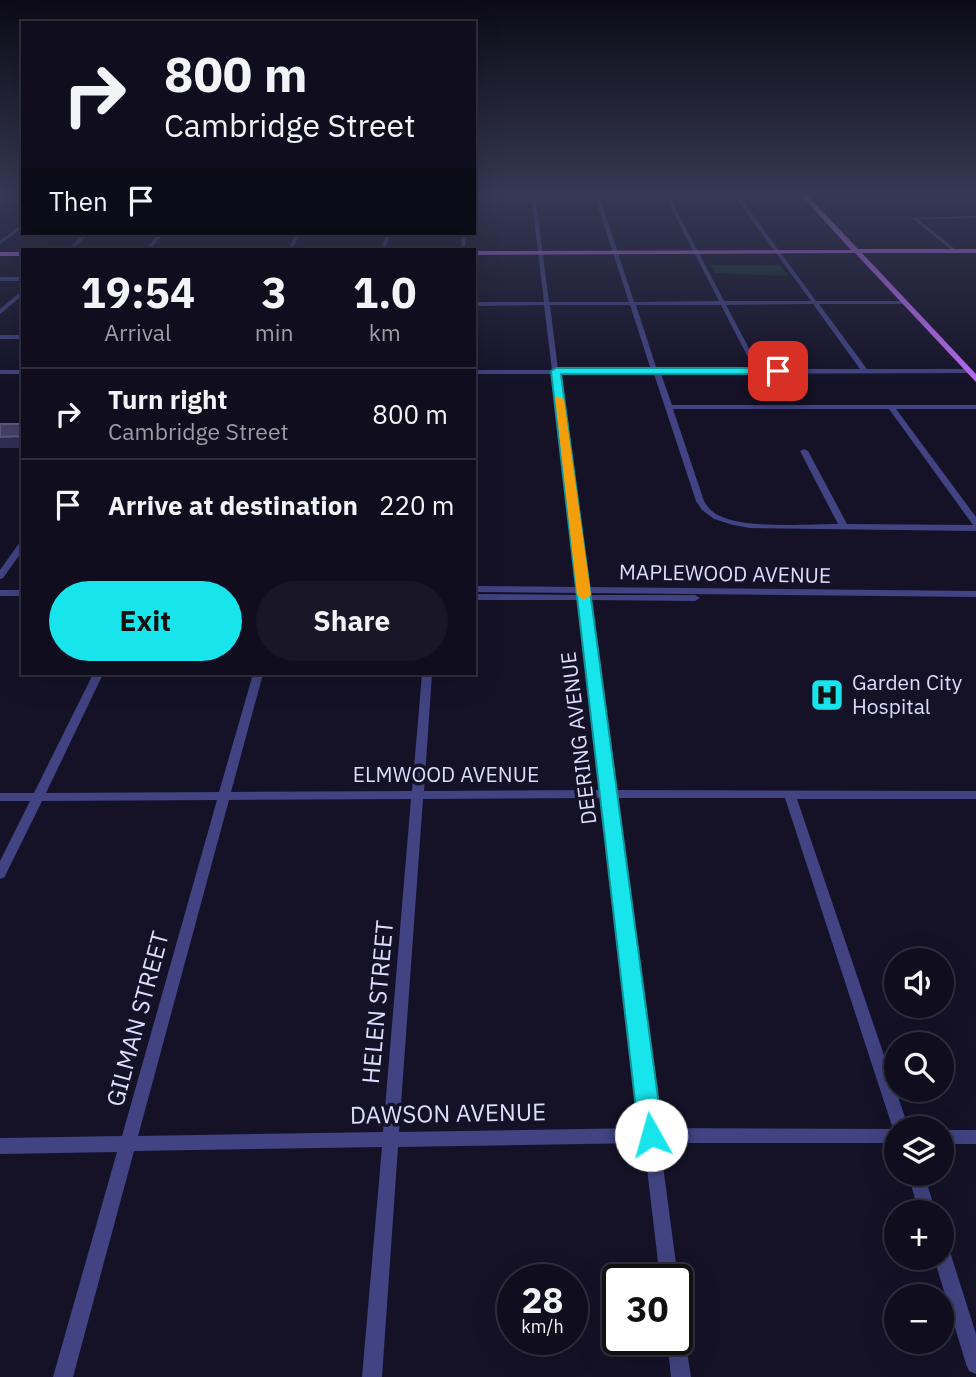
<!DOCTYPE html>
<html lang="en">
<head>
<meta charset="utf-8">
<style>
	body { margin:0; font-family:"IBM Plex Sans",sans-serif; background:#191727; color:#f1f3f6; height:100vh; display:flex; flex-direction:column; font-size:26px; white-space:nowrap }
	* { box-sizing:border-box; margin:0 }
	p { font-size:23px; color:#9c9ca4 }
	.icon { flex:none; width:38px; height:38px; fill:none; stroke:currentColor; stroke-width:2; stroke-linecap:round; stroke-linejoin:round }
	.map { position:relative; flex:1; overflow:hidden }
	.panel { position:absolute; left:21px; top:248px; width:455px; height:427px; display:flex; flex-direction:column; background:#100e1e; border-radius:0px; box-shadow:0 7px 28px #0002,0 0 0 2px #302e3c }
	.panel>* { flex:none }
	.banner { position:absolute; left:21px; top:21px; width:455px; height:214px; border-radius:0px; box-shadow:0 7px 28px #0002,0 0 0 2px #302e3c; background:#100e1e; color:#f1f3f6; overflow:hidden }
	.fabs { position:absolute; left:884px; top:948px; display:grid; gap:14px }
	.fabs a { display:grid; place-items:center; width:70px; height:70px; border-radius:50%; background:#100e1e; box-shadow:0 7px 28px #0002,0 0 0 2px #302e3c; font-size:35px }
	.speed { position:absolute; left:497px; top:1264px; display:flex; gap:14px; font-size:35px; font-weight:700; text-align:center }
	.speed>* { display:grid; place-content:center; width:91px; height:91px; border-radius:50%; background:#100e1e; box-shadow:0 7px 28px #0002,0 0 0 2px #302e3c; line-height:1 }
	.speed small { font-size:18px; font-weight:400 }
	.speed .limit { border:4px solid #111; border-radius:10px; background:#fff; color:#111 }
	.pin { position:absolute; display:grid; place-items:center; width:60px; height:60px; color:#fff; margin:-30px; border-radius:14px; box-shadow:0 4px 10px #0006 }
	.me { position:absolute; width:77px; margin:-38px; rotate:353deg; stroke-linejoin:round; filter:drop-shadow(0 0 5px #0008) }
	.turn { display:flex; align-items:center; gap:24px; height:147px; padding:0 28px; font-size:32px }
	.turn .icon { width:91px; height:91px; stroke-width:2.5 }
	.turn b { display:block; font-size:49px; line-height:60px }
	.then { display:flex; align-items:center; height:66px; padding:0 28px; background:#0003; gap:14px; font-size:26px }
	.eta { display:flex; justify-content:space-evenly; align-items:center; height:119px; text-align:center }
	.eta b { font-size:42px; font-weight:800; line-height:49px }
	.primary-button { display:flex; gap:14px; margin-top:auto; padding:14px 28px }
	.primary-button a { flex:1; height:80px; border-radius:42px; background:#18e4ec; color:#111; font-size:28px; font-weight:800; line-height:80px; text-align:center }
	.primary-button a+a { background:#191727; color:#f1f3f6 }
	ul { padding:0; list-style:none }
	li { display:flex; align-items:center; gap:21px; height:91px; padding:0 28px; border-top:2px solid #302e3c }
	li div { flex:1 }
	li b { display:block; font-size:26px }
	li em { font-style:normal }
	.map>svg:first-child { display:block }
	.green { fill:#16312e }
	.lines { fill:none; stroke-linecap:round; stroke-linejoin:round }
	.minor { fill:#414382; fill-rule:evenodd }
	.major { fill:#b86cf3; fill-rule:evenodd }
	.wall { fill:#322d54 }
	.building { fill:#444066; stroke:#5c587d; stroke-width:2 }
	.route { fill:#18e4ec; stroke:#109499; stroke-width:2 }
	.slow { fill:#f59e0b }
	.labels { text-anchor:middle; stroke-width:7; stroke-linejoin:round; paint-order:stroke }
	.street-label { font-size:21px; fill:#dddcfc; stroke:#151228 }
	.poi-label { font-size:21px; fill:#dddcfc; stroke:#151228; text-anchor:start }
	.near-street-label { font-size:24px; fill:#dddcfc; stroke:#151228 }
</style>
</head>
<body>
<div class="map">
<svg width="976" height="1377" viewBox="0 0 976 1377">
	<rect width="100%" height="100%" fill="#151228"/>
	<path class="green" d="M710,265H780L788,276L715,273Z"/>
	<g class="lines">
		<path class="minor" d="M531,193H535L536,198H595L594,193H598L600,198H666L664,194L666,193L670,198L735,197L734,195L736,194L740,197H809L807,199L742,200L816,301H905L906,302L903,304H819L867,369H968L971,371L968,373L661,374L672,405H976V409H896L976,517V531L750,528L733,525L714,519L702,510L696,501L654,374H559L587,587L976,591V597L588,593V595H695L700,598L695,601L589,600L614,790L976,791V799H797L909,1129H896V1143H660L678,1279L677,1281V1279H660L644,1143L398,1147L382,1377H362L382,1147L134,1151L73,1377H53L117,1152L0,1154V1138L122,1136L217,800L42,801L6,874L5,877L0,879V861L30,801H0V793H34L93,674H103L46,793L219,792L253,674H263L231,792L412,791L422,674H432L424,791L602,790L579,600H474V594L579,595L578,593L474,592V586L578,587L552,374H474V370H552L544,305L474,306V302H544L532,201H474V199L532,198ZM667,200L719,301L634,302L601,201ZM671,200H737L811,301H724ZM536,201H596L629,302H549ZM813,304L860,369H760L726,305ZM550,305H630L651,370H558ZM636,305H721L754,369L657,370ZM673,409H889L973,525H976L847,524L808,451L804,449L800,451L838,524C808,524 746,529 720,516C713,513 708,508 704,501ZM603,798L642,1128L399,1132L423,799ZM615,798H785L893,1129L658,1128ZM411,799L383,1132L138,1136L229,800Z
			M23,200V202L0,203V201Z
			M976,216V218L918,219L956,250L954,252L912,218Z
			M23,224V227L0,244V241Z
			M85,233H89L72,250H67Z
			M160,233H164L149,250H144Z
			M296,233H300L292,250H288Z
			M386,233H390L385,250H381Z
			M462,233H466L465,250H461Z
			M0,277H23V281H0Z
			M23,290V295L0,314V309Z
			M0,335H23V339H0Z
			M0,370H23V374H0Z
			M23,541V550L3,578L0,579V570L20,542Z
			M0,590H23V596H0Z
			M942,1130H976V1144H942Z
			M908,1174H924L936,1213H919Z
			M942,1246L948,1249L951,1255L976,1334V1374L969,1371L966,1364L934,1258H942Z
			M677,1330L683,1332L685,1339L691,1377H671L667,1339H677Z"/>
		<path class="major" d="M799,193H805L858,249H976V253H862L976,374V382L855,253L474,255V251L851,250Z
			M0,252H23V256H0Z"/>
	</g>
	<path class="wall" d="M0,424H23V448H0Z"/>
	<path class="building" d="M0,424H23V436L0,437Z"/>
	<linearGradient id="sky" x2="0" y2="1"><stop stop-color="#0c0a16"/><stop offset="0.5" stop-color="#353953"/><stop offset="1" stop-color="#353953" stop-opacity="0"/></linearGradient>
	<rect width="976" height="386" fill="url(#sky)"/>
	<path class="route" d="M556,368H778L783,371L778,374H561L663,1135L660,1143L651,1146L642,1143L639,1135L551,371Z"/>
	<path class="slow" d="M555,396L564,399L591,595L584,600L577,595Z"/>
	<defs>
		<symbol id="hospital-square" viewBox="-11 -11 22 22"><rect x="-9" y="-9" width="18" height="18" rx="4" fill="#18e4ec" stroke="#151228"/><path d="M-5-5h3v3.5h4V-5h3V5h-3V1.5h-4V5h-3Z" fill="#111"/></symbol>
	</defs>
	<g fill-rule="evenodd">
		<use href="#hospital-square" x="808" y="676" width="38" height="38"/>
	</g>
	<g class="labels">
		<g class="street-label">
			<text transform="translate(725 574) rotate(1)" y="7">MAPLEWOOD AVENUE</text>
			<text transform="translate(579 738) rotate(-97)" y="7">DEERING AVENUE</text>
			<text x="446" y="782">ELMWOOD AVENUE</text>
		</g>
		<g class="poi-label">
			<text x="852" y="690">Garden City<tspan x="852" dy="24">Hospital</tspan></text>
		</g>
		<g class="near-street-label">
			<text transform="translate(378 1002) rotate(-85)" y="8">HELEN STREET</text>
			<text transform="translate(138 1019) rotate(-75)" y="8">GILMAN STREET</text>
			<text transform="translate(448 1114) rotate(-1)" y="8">DAWSON AVENUE</text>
		</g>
	</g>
</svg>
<div class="fabs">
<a><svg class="icon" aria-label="sound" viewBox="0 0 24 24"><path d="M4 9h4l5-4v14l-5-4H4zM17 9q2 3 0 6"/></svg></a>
<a><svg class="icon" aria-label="search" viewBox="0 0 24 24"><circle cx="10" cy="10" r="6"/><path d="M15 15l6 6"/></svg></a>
<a><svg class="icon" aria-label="layers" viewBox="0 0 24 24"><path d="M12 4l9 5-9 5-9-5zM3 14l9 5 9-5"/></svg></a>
<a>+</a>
<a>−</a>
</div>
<div class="speed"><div>28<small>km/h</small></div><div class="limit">30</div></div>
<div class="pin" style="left:778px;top:371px;background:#d93025"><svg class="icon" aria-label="arrive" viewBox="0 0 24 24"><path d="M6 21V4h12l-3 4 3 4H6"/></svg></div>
<svg class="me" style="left:651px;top:1135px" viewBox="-20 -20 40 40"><circle r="19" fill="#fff"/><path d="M0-13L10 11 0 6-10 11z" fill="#18e4ec"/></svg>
<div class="banner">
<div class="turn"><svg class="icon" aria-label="right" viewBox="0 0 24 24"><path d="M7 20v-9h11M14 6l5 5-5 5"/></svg><div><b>800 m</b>Cambridge Street</div></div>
<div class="then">Then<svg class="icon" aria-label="arrive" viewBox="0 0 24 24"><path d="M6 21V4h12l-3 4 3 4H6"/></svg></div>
</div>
<section class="panel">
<div class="eta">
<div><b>19:54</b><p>Arrival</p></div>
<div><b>3</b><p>min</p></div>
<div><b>1.0</b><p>km</p></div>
</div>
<ul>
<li><svg class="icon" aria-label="right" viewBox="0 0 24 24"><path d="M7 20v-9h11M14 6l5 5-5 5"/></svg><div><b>Turn right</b><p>Cambridge Street</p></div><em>800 m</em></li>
<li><svg class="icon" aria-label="arrive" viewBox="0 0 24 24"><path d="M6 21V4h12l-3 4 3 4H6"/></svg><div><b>Arrive at destination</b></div><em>220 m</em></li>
</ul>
<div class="primary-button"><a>Exit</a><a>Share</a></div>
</section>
</div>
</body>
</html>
